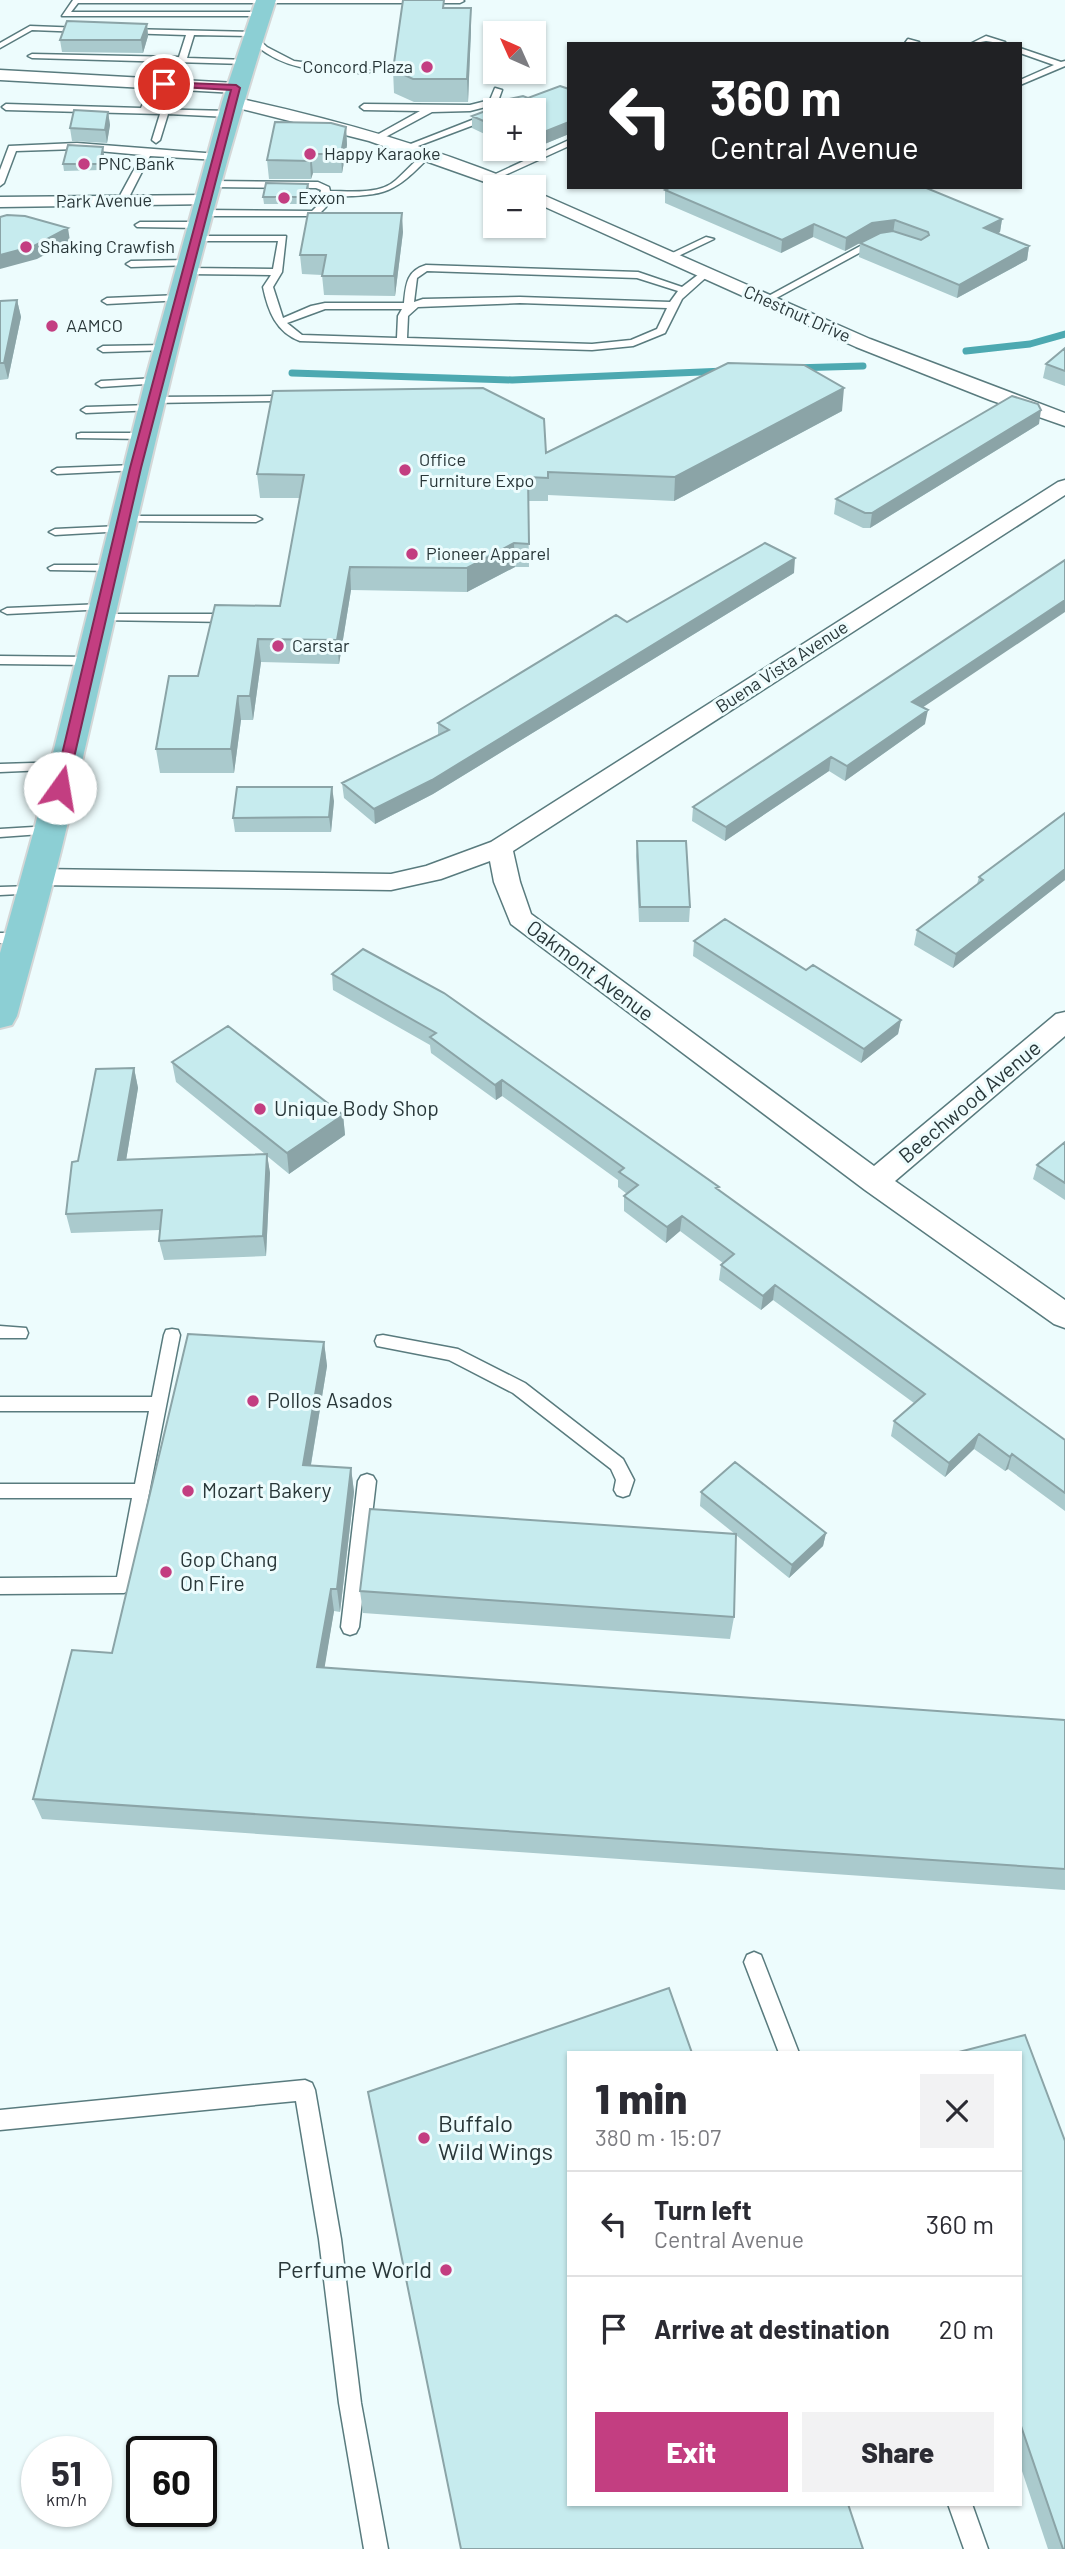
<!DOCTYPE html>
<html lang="en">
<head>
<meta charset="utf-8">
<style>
	body { margin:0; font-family:Barlow,sans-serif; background:#f2f2f3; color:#2b2b33; height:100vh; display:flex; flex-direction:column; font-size:26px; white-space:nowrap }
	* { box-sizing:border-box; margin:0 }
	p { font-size:23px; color:#7c7c81 }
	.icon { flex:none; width:38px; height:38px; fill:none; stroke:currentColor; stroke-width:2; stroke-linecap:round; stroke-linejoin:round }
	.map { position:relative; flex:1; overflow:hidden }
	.sheet { position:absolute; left:567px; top:2051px; width:455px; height:455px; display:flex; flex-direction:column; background:#fff; border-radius:0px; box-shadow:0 2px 5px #0004 }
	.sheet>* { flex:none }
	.top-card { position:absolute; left:567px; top:42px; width:455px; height:147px; border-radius:0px; box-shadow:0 2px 5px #0004; background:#202124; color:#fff; overflow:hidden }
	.needle { width:46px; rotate:315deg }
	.fabs { position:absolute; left:483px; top:21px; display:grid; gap:14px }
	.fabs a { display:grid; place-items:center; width:63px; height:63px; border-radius:0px; background:#fff; box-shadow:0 2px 5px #0004; font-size:35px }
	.speed { position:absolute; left:21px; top:2436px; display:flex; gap:14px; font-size:35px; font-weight:700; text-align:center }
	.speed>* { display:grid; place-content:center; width:91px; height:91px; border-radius:50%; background:#fff; box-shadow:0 2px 5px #0004; line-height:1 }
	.speed small { font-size:18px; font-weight:400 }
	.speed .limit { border:4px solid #111; border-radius:10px; background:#fff; color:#111 }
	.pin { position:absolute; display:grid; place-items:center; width:60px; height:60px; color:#fff; margin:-30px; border:4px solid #fff; border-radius:50%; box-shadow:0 2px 7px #0007 }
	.me { position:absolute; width:77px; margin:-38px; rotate:13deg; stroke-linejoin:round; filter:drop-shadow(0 0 5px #0008) }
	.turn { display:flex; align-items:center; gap:24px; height:147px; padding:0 28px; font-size:32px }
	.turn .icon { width:91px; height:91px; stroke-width:2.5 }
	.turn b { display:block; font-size:49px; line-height:60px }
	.round { display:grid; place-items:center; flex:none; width:74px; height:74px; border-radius:0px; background:#f2f2f3 }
	.headline { display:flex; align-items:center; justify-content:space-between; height:119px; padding:0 28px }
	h1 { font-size:42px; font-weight:800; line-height:52px }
	.cta { display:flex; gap:14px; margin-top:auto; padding:14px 28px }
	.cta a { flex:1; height:80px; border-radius:0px; background:#c33e81; color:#fff; font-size:28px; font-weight:800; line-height:80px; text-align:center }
	.cta a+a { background:#f2f2f3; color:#2b2b33 }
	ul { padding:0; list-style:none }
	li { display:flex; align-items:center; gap:21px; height:105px; padding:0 28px; border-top:2px solid #e1e1e2 }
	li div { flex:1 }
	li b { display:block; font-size:26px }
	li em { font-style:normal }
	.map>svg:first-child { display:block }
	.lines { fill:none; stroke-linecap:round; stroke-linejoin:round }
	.stream { stroke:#4da9b1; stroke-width:7 }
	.lane-casing { stroke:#597b7e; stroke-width:3 }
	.street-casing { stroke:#597b7e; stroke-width:3 }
	.primary-casing { stroke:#d4d7d7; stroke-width:4 }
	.lane { fill:#fff; fill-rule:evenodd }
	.street { fill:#fff; fill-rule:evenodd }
	.primary { fill:#8ccfd4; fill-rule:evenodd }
	.wall { fill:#aacacd }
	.shaded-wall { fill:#8ba4a7 }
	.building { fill:#c6ebee; stroke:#8ba4a7; stroke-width:2 }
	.route { fill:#c33e81; stroke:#7f2854; stroke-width:2 }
	.poi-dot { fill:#c33e81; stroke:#edfcfd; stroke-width:2.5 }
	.labels { text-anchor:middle; stroke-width:6; stroke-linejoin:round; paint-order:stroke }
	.far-poi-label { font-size:18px; fill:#293739; stroke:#edfcfd; text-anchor:start }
	.far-street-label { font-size:18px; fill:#293739; stroke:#edfcfd }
	.street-label { font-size:21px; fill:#293739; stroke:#edfcfd }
	.poi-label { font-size:21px; fill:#293739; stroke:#edfcfd; text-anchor:start }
	.near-poi-label { font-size:24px; fill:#293739; stroke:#edfcfd; text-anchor:start }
</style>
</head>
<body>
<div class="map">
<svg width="1065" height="2549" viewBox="0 0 1065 2549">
	<rect width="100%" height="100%" fill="#edfcfd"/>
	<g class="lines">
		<path class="stream" d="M966,351L1030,344L1065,334
			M793,368L863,366
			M292,373L512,380L725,371"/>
		<defs>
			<path id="lane" d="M73,0H463L464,1L460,3H78L71,12H262L266,14L262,16H62Z
				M30,26L83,28L87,30L83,32L32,30L0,48V43Z
				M127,29L254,32L258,34L255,36L267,47L294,61L372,71L368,73C324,72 283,72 250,40V36L194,35L187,58L248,60V64H245L32,58L28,56L32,54L179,57L186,35L124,33Z
				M986,36L1005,42L1006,44L986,41L970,44Z
				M908,39L919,42L920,44L905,43Z
				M1020,48L1061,62L1065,61V66L1020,85V80L1054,65L1020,53Z
				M495,70H534L536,72L532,74H497L493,72Z
				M165,81L169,84L156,93L149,109L229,111L233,114L229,117L168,114L160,140L156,143L152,140L160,114L6,110L2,107L6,104L141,108L149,90Z
				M495,88L502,90L497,104L470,111L432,112L378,141L375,140V136L420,111L364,110L360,107L364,104L470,105L490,100Z
				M495,111V117L410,149L403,147Z
				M569,140V146L494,180L487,178Z
				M77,143L218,154L222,157L218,160L150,156L127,201L122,204L117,201L142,155L77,149L16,151L4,183L0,186V170L9,146Z
				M425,152L432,154C392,196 386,195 328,197L326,207L317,216H203L198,213L203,210L312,211L317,206L321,190L316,188L211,187L207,184L211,181L318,182L329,187L330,191C350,191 380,195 396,180C406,171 415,161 425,152Z
				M140,222H200L205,225L200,228L137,227L135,225Z
				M197,236H286L282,272L273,287L283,318L311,306L325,303H404C406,285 406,271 426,265L638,272L682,287L703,271L711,273L682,299L665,333L633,346L592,350L300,341C276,332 268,311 263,287L271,275L187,274L182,271L187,268L273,269L278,241H194L192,239ZM427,271L637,278L678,291L670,302L520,297L423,299L414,302L417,278ZM520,303L667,308L657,329L631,340L592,344L407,338L408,316L418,307ZM325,309H402L398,316L397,338L302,335L287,323Z
				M706,237L714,239L672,259L664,257Z
				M875,238L883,240L769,302L761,300Z
				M189,260L194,263L192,265L131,267L126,264L131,261Z
				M180,295L185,298L183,300L107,304L102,301L107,298Z
				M167,345L171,346V350L103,352L98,349L103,346Z
				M157,378L161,379V383L101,387L96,384L101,381Z
				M273,396L277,397V401L153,403L148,400L153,397Z
				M151,405L156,408L155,410L86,413L81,410L86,407Z
				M81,433H145L150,436L145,439L77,438V434Z
				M135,465L140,468L139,470L57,474L52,471L57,468Z
				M123,516H256L262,519L256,522L119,521L117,519Z
				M120,526L124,527V531L55,535L49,532L55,529Z
				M54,565H113L119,568L113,571L50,570L48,568Z
				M103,604L109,607L107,609L7,614L1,611L7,608Z
				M100,614H231L237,618L231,622L96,620V616Z
				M0,656L90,657L96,661L90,665L0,664Z
				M66,762L70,763V769L0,772V764Z
				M50,826L56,830L55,833L0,837V829Z
				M34,886L39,887V893L0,895V887Z
				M0,933H22L29,938L22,943H0Z
				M0,1326L26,1328L28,1333L26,1338H0Z
				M172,1329L178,1330L180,1335L130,1590L124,1593L0,1594V1578L117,1577L132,1498H0V1484H135L149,1411H0V1397H152L164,1335L166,1330Z
				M383,1335L458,1349L525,1383L623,1459L634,1480L629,1495L623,1497L617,1495L614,1490L616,1480L611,1469L513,1393L449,1360L377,1346L375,1341L377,1336Z
				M367,1474L373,1476L376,1481L359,1627L356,1633L350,1635L344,1633L341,1627L358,1481L361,1476Z
				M754,1952L761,1955L799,2053H779L744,1962L747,1955Z
				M305,2080L312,2083L315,2090L341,2239L361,2403L388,2549H364L339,2403L319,2239L296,2101L0,2130V2110Z
				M948,2504H972L988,2549H964Z"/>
			<path id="street" d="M0,70L236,83L244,88L236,93L0,80Z
				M232,97C330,118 426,145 519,183L522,187H499L369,141L226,105L224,102Z
				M534,191L870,339L1065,413V426L990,400L856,347L534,202Z
				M207,195L216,200L213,204L0,207V197Z
				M1065,480V495L513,851L520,882L531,914L874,1166L1056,1014L1065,1012V1036L895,1181L1065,1300V1328L1054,1324L865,1190L511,924L494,882L490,861L441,879L391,890L37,885L28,883L24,877L28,871L37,869L391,874L426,866L491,842L1058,482Z"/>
			<path id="primary" d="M256,0H276C188,270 132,550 67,826C52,890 34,953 17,1016L12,1025L0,1028V953L34,830L145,381L222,102Z"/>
		</defs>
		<use href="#lane" class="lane-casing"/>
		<use href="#street" class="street-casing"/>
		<use href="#primary" class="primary-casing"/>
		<use href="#lane" class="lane"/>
		<use href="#street" class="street"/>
		<use href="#primary" class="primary"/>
	</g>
	<path class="wall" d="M445,8L471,30L468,102H414L394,93L393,70Z
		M147,24L148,36L143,53L62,52L60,40Z
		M569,89V134L525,152L517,149H534V110H495V139L472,128V116L528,98Z
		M108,112L110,125L107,143L72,141L70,128Z
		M346,127L347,145L342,173H313L311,179H269L267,160Z
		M104,154L101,170L64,171L63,164Z
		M308,184L309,191L306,204H264L263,197Z
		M665,190L1002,219L1000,232L997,234L1029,246L1027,260L957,298L859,257L860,243L874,236L871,237L845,251L813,237L781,253L665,203Z
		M403,232L395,296L324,295L322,275L302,274L300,255Z
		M17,300L21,317L8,379L0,380V301Z
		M1065,348V386L1043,378L1046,364Z
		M842,411L674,501L548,495V501H528L529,567H515L467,592L351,590L339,664L261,662L253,720H241L234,773H160L156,749L198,676L280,606L300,498H260L257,474L546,453Z
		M1039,424L870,528H863L834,514L836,499Z
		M794,573L433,794L375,824L344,798L342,783L438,736V723L627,622Z
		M923,707L925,724L845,781L829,771L725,841L692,821L693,807Z
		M334,801L331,832H235L233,818Z
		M1065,813V880L953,968L914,945L917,930L977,884L979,877Z
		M637,841L690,907L689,922H639L636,856Z
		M694,941L806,970L901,1020L898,1034L861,1063L693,956Z
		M332,974L718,1190L1065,1440V1511L1008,1469L1005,1471L974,1449L945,1477L891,1436L894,1421L914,1403L773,1300L761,1310L719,1280L721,1265L723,1263L680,1231L666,1243L624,1211V1196L627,1194L618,1187V1180L502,1096L496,1100L431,1053L430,1045L333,990Z
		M172,1062L343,1115L345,1135L289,1174L267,1156L270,1173L266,1256L164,1260L159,1241L160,1230L71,1233L66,1214L134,1068L138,1088L126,1160L265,1154L176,1082Z
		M1065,1142V1200L1033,1179L1037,1165Z
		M324,1342L327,1366L311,1465L351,1468L354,1492L340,1612L334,1611L324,1668L1065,1720V1890L42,1819L33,1799L112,1653Z
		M701,1492L826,1533L823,1546L789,1578L736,1535L734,1617L730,1639L363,1613L360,1591L735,1534L700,1506Z
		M1020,2053L1065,2549H1048L1020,2465Z"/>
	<path class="shaded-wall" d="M471,8V30L468,102L467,79Z
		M147,24L148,36L143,53L141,40Z
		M108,112L110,125L107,143L105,130Z
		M569,122V134L525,152V149H534V136Z
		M346,127L347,145L342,173L341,154Z
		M103,147L104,154L101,170L100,164Z
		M311,154L313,173L311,179L310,161Z
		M308,184L309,191L306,204L305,197Z
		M402,213L403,232L395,296L394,276Z
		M1002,219L1000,232L982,242L984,228Z
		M895,220L893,234L871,237L845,251L846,238L872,223Z
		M814,224L813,237L781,253L782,240Z
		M68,228L70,241L37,259L0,269V255Z
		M1029,246L1027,260L957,298L959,285Z
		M17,300L21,317L8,379L4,363Z
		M844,388L842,411L674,501L675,477Z
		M1041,410L1039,424L870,528L872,513Z
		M514,543L515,567L467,592V568Z
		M795,558L794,573L433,794L375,824L374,809Z
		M350,567L351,590L339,664L337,640Z
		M1065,600V612L910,716L912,702Z
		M258,639L261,662L253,720L250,696Z
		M238,696L241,720L234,773L231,749Z
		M928,710L925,724L845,781L847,766Z
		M831,757L829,771L725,841L726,827Z
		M332,787L334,801L331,832L329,817Z
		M1065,869V880L953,968L956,954Z
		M901,1020L898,1034L861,1063L864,1049Z
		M134,1068L138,1088L123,1179L118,1160Z
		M502,1080V1096L496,1100L495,1085Z
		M343,1115L345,1135L289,1174L287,1153Z
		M267,1154L270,1173L266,1256L263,1236Z
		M682,1216L680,1231L666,1243L667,1227Z
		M775,1285L773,1300L761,1310L763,1296Z
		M324,1342L327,1366L307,1488L303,1465Z
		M979,1434L974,1449L945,1477L949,1463Z
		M1012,1454L1008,1469L1005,1471L1010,1457Z
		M351,1468L354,1492L340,1612L337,1589Z
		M826,1533L823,1546L789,1578L792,1565Z
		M331,1589L334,1611L321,1689L317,1667Z"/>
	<path class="building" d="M403,0H444L443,8H471L467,79H413L393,70Z
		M67,21L147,24L141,40H60Z
		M560,86L569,89V122L534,136V110H495V126L472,116L496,107L505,100L523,96L528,98Z
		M74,110L108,112L105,130L70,128Z
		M275,122L331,123L346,127L341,154H311L310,161L267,160Z
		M68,145L103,147L100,164H63Z
		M266,183L308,184L305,197H263Z
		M671,187H924L1002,219L984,228L1029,246L959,285L860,243L880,233L893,231L921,240L929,235L928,232L895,220L872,223L846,238L814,224L782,240L665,190Z
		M308,213H402L394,276H322L326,255H300Z
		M7,215L25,216L68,228L34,246L0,255V217Z
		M17,300L4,363H0V301Z
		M1065,348V371L1046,364Z
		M728,363L804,365L844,388L675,477L548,472V478L528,477L529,544L514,543L467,568L350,567L337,640L258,639L250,696H238L231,749H156L169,676H198L215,605L280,606L304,475L257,474L273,391L483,388L544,419L546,453Z
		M1012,396L1038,404L1041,410L872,513H865L836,499Z
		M765,543L795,558L432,780L374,809L342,783L449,730L438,723L616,615L627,622Z
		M1065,560V600L912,702L928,710L847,766L831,757L726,827L693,807Z
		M237,787H332L329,817L233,818Z
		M1065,813V869L956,954L917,930L983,880L979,877Z
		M637,841H686L690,907H640Z
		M725,919L806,970L813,965L901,1020L864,1049L694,941Z
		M363,949L444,993L719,1187L716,1188L1065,1440V1493L1012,1454L1010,1457L979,1434L949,1463L894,1421L925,1394L775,1285L763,1296L721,1265L734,1254L682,1216L667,1227L624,1196L638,1185L619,1172L624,1168L502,1080L495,1085L430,1037L436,1033L332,974Z
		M228,1026L343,1115L287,1153L172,1062Z
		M134,1068L118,1160L267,1154L263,1236L159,1241L162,1210L66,1214L72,1162L78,1161L96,1069Z
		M1065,1142V1183L1037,1165Z
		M188,1334L324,1342L303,1465L351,1468L337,1589H331L317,1667L1065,1720V1869L33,1799L72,1650L112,1653Z
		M735,1462L826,1533L792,1565L701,1492Z
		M370,1509L736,1534L734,1617L360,1591Z
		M669,1988L692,2053H569V2504H848L863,2549H461L368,2092Z
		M1025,2035L1065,2141V2549H1063L1020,2423V2053H955Z"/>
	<path class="route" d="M162,82L236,85L240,88L141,468L67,788L60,792L54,788L130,468L231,90L164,86Z"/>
	<g class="poi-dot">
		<circle cx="427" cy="67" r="7"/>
		<circle cx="310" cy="154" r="7"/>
		<circle cx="84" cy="164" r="7"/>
		<circle cx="284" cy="198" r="7"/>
		<circle cx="26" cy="247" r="7"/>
		<circle cx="52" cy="326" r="7"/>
		<circle cx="405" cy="470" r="7"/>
		<circle cx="412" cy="554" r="7"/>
		<circle cx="278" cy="646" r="7"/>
		<circle cx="260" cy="1109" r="7"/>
		<circle cx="253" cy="1401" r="7"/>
		<circle cx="188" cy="1491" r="7"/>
		<circle cx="166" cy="1572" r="7"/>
		<circle cx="424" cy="2138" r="7"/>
		<circle cx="446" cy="2270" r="7"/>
	</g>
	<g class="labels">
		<g class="far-poi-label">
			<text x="413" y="73" text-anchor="end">Concord Plaza</text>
			<text x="324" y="160">Happy Karaoke</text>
			<text x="98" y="170">PNC Bank</text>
			<text x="298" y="204">Exxon</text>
			<text x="40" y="253">Shaking Crawfish</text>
			<text x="66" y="332">AAMCO</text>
			<text x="419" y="466">Office<tspan x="419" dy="21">Furniture Expo</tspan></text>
			<text x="426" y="560">Pioneer Apparel</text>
			<text x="292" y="652">Carstar</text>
		</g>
		<g class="far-street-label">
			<text transform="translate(104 201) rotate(-1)" y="6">Park Avenue</text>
			<text transform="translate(797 314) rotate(24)" y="6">Chestnut Drive</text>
			<text transform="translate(782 667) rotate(-33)" y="6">Buena Vista Avenue</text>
		</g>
		<g class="street-label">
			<text transform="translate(590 971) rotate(37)" y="7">Oakmont Avenue</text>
			<text transform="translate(970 1102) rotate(-40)" y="7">Beechwood Avenue</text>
		</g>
		<g class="poi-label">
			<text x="274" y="1116">Unique Body Shop</text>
			<text x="267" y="1408">Pollos Asados</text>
			<text x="202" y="1498">Mozart Bakery</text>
			<text x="180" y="1567">Gop Chang<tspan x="180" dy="24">On Fire</tspan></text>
		</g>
		<g class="near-poi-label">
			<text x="438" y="2132">Buffalo<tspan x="438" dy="28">Wild Wings</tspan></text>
			<text x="432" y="2278" text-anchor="end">Perfume World</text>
		</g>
	</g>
</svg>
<div class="fabs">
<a><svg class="needle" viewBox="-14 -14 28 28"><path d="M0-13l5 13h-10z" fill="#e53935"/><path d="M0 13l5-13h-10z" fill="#7c7c81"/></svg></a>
<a>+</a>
<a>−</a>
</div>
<div class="speed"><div>51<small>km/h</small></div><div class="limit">60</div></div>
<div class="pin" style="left:164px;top:84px;background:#d93025"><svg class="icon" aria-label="arrive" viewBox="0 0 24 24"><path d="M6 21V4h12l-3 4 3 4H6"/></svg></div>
<svg class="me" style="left:60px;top:788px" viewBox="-20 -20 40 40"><circle r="19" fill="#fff"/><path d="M0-13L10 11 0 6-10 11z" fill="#c33e81"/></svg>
<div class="top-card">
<div class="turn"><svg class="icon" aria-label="left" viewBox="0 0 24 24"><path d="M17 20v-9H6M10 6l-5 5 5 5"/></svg><div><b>360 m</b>Central Avenue</div></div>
</div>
<section class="sheet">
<div class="headline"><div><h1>1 min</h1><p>380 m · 15:07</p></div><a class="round"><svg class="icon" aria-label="close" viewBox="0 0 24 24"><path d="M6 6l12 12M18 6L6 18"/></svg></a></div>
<ul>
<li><svg class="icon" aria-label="left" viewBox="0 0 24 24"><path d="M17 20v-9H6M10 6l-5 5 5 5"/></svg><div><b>Turn left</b><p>Central Avenue</p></div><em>360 m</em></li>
<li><svg class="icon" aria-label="arrive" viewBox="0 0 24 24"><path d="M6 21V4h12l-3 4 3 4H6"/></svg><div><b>Arrive at destination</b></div><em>20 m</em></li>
</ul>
<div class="cta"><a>Exit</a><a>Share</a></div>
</section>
</div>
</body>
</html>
